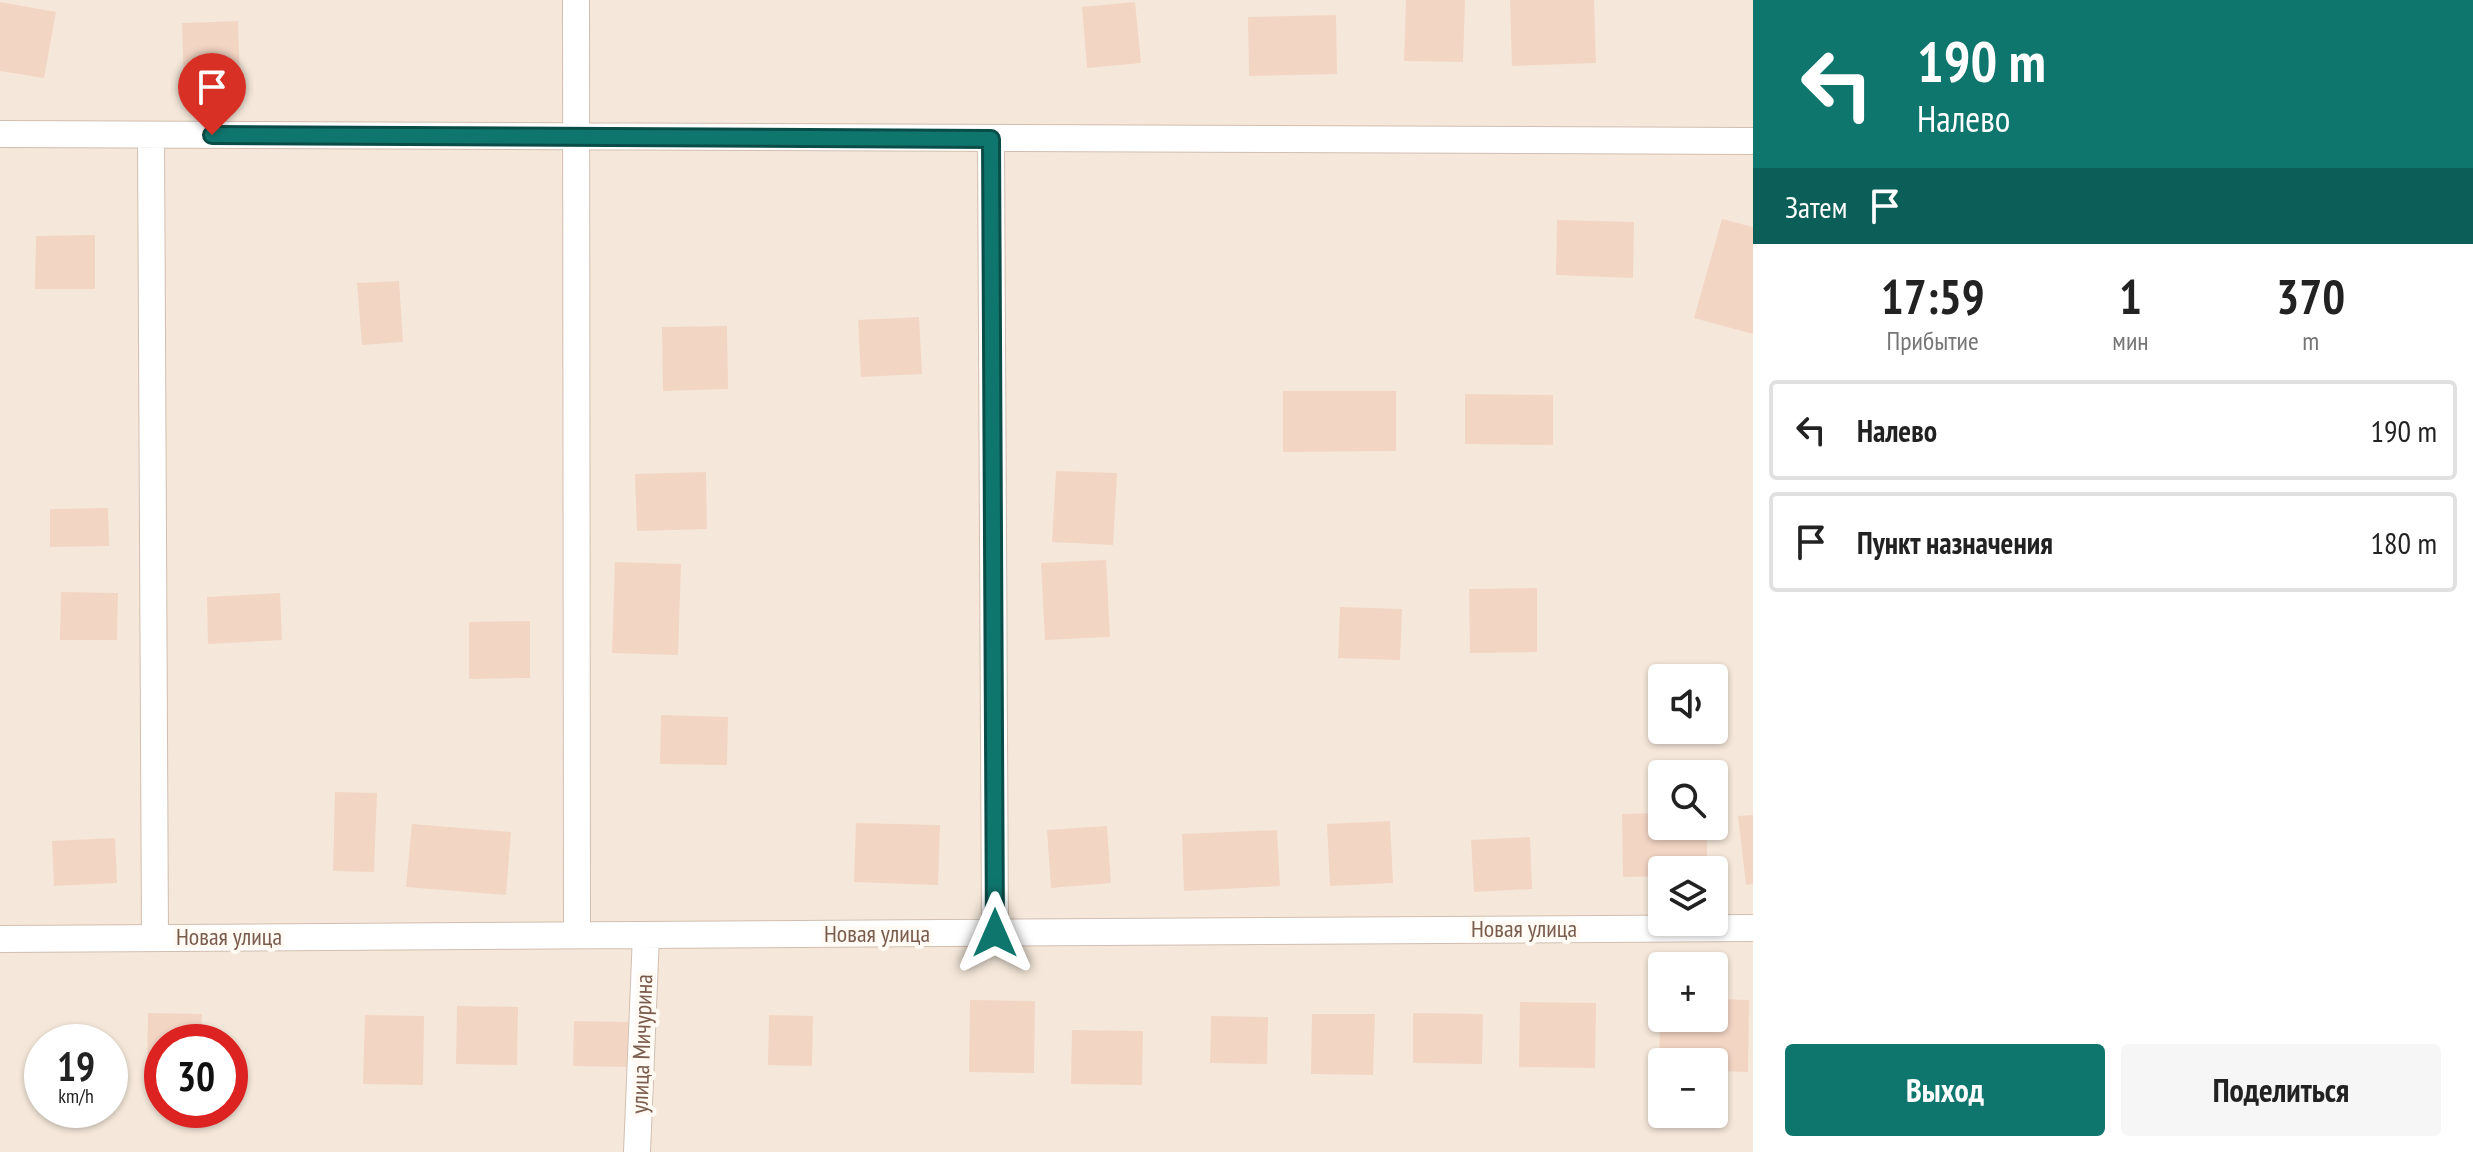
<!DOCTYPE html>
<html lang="ru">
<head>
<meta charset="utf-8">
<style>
	body { margin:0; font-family:"PT Sans Narrow",sans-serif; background:#f6f6f6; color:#222; height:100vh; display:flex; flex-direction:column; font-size:30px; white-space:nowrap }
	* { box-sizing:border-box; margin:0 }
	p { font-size:26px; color:#767676 }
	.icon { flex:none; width:44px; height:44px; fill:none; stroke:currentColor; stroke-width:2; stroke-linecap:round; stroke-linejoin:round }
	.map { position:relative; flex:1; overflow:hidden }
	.drawer { display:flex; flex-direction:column; background:#fff; width:720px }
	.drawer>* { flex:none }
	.guide { background:#0f766e; color:#fff; overflow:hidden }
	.controls { position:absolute; left:1648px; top:664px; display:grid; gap:16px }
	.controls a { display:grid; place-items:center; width:80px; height:80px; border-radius:8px; background:#fff; box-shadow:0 2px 6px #0004; font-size:40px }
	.speed { position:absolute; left:24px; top:1024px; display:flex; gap:16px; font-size:40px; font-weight:700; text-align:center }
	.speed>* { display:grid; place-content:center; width:104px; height:104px; border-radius:50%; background:#fff; box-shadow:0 2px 6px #0004; line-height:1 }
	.speed small { font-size:20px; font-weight:400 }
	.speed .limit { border:12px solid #d22; background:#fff; color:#111 }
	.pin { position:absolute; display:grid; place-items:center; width:68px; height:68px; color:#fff; margin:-82px -34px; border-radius:50% 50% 50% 0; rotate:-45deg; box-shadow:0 0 8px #0007 }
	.pin .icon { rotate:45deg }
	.me { position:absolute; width:88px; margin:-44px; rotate:0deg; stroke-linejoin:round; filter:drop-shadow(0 0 6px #0008) }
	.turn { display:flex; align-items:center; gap:28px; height:168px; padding:0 32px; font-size:36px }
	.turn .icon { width:104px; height:104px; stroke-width:2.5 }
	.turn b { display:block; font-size:56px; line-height:68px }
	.then { display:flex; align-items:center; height:76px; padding:0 32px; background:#0003; gap:16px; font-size:30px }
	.eta { display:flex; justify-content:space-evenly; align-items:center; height:136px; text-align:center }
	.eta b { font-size:48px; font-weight:700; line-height:56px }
	.button { display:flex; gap:16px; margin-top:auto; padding:16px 32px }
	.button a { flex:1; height:92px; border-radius:8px; background:#0f766e; color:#fff; font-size:32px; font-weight:700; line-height:92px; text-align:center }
	.button a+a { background:#f6f6f6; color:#222 }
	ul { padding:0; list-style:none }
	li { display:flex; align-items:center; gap:24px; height:100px; margin:0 16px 12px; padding:0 16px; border:4px solid #e0e0e0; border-radius:8px }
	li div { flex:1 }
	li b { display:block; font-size:30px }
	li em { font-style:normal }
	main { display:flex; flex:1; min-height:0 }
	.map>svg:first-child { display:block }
	.residential { fill:#f5e8da; fill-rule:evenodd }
	.building { fill:#f3d5c3 }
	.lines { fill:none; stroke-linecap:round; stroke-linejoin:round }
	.minor-casing { stroke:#d1beb0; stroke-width:28 }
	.minor { stroke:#fff; stroke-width:26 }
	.route-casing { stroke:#0a4d48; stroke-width:20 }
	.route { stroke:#0f766e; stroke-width:14 }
	.labels { text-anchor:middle; stroke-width:8; stroke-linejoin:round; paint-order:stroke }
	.street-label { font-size:24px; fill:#7a5c4d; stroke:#fffaf3 }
</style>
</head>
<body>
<main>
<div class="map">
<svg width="1753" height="1152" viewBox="0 0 1753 1152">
	<rect width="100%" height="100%" fill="#fdf6ec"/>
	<path class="residential" d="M0,0H1753V1152H0ZM1662,678H1714V730H1662ZM1662,774H1714V826H1662ZM1662,870H1714V922H1662ZM1662,966H1714V1018H1662ZM42,1042H110V1110H42ZM162,1042H230V1110H162ZM1662,1062H1714V1114H1662Z"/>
	<path class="building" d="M1406,0H1465L1463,62L1404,61Z
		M1510,0H1594L1596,63L1512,66Z
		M0,2L56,12L44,78L0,71Z
		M1135,2L1141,63L1087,68L1082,7Z
		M1336,15L1337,74L1249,76L1248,17Z
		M238,21L240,81L184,83L182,23Z
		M1722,219L1753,227V334L1694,318Z
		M1557,220L1634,222L1633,278L1556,275Z
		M95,235V289H35L36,236Z
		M399,281L403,342L362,345L357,283Z
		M919,317L922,374L861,377L858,320Z
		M727,326L728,389L663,391L662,327Z
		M1283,391H1396V451L1283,452Z
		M1465,394L1553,395V445L1465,444Z
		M1056,471L1117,473L1113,545L1052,542Z
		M706,472L707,529L637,531L635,474Z
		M108,508L109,546L50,547V509Z
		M1106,560L1110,637L1045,640L1041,563Z
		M615,562L681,564L678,655L612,653Z
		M1537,588V652L1470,653L1469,589Z
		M61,592L118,593L117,640H60Z
		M280,593L282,640L208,644L207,597Z
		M1340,607L1402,609L1400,660L1338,658Z
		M530,621V678L469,679V622Z
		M661,715L728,717L727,765L660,764Z
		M335,792L377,793L374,872L333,871Z
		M1662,813V826H1707V870H1662V876L1623,877L1622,814Z
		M1753,815V884L1746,885L1738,816Z
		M1390,821L1393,883L1330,886L1327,824Z
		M856,823L940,825L938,885L854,882Z
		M412,824L511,832L506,895L406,887Z
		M1107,826L1111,883L1051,888L1047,830Z
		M1277,830L1280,886L1184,891L1182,834Z
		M1530,837L1532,889L1474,892L1471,840Z
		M115,838L117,883L54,886L52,841Z
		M1714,999L1749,1000L1748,1072L1714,1071V1062H1662V1070H1659L1660,1018H1714Z
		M970,1000L1035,1001L1034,1073L969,1072Z
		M1520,1002L1596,1003L1595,1068L1519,1067Z
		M457,1006L518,1007L517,1065L456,1064Z
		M148,1013L202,1014L201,1042H162V1076H147Z
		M1413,1013L1483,1014L1482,1064L1413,1063Z
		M1312,1014H1375L1373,1075L1311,1074Z
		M365,1015L424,1016L423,1085L363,1084Z
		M769,1015L813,1016L812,1066L768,1065Z
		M1211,1016L1268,1017L1267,1064L1210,1063Z
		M574,1021L628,1022L627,1067L573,1066Z
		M1072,1030L1143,1031L1142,1085L1071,1084Z"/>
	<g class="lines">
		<defs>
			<path id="minor" d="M576,0L577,935
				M0,134L1753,141
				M151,135L155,938
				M991,139L995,933
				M0,939L1753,928
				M637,1152L646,935"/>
		</defs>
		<use href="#minor" class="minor-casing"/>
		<use href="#minor" class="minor"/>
	</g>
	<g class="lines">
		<defs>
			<path id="route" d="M212,135L991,139L995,933"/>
		</defs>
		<use href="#route" class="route-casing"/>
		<use href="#route" class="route"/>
	</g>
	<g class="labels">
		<g class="street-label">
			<text x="1524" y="937">Новая улица</text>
			<text x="877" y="942">Новая улица</text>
			<text x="229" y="945">Новая улица</text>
			<text transform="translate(642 1044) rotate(-88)" y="8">улица Мичурина</text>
		</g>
	</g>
</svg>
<div class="controls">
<a><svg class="icon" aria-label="sound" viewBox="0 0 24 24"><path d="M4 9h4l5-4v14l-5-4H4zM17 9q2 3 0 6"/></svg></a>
<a><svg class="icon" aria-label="search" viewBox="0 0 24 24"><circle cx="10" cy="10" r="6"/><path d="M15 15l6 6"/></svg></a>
<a><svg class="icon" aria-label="layers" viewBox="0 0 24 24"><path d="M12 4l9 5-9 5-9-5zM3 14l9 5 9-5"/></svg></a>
<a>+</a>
<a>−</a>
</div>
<div class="speed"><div>19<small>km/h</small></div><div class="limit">30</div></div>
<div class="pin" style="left:212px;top:135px;background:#d93025"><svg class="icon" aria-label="arrive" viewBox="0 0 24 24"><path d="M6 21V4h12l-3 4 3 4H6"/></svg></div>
<svg class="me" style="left:995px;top:933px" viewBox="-20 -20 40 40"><path d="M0-17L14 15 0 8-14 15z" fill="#0f766e" stroke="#fff" stroke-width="4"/></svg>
</div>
<section class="drawer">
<div class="guide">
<div class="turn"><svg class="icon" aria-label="left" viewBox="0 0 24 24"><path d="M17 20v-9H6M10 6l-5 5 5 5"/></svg><div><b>190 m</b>Налево</div></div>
<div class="then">Затем<svg class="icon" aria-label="arrive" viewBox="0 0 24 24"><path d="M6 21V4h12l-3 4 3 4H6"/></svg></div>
</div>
<div class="eta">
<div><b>17:59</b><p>Прибытие</p></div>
<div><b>1</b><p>мин</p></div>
<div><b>370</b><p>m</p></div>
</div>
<ul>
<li><svg class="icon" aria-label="left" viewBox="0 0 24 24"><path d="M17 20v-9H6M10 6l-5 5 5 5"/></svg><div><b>Налево</b></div><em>190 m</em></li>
<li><svg class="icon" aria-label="arrive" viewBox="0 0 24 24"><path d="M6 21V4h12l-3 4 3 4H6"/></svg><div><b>Пункт назначения</b></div><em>180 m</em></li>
</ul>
<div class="button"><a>Выход</a><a>Поделиться</a></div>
</section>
</main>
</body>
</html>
